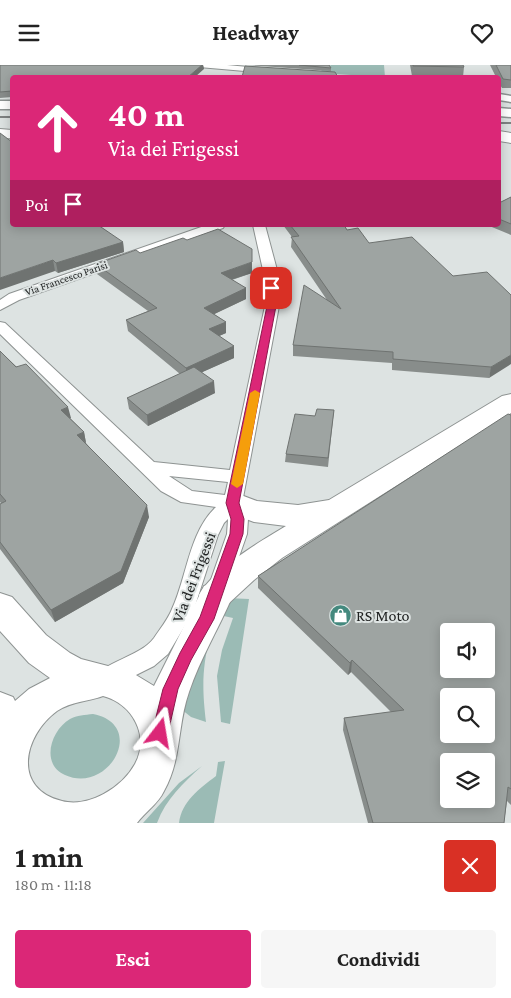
<!DOCTYPE html>
<html lang="it">
<head>
<meta charset="utf-8">
<style>
	body { margin:0; font-family:"Crimson Pro",serif; background:#f6f6f6; color:#222; height:100vh; display:flex; flex-direction:column; font-size:19px; white-space:nowrap }
	* { box-sizing:border-box; margin:0 }
	p { font-size:16px; color:#767676 }
	.icon { flex:none; width:28px; height:28px; fill:none; stroke:currentColor; stroke-width:2; stroke-linecap:round; stroke-linejoin:round }
	.map { position:relative; height:758px; overflow:hidden }
	.side { display:flex; flex-direction:column; background:#fff; flex:1 }
	.side>* { flex:none }
	.top-card { position:absolute; left:10px; top:10px; width:491px; height:152px; border-radius:5px; box-shadow:0 2px 12px #0003; background:#db2777; color:#fff; overflow:hidden }
	.buttons { position:absolute; left:440px; top:558px; display:grid; gap:10px }
	.buttons a { display:grid; place-items:center; width:55px; height:55px; border-radius:5px; background:#fff; box-shadow:0 2px 12px #0003; font-size:25px }
	.pin { position:absolute; display:grid; place-items:center; width:42px; height:42px; color:#fff; margin:-21px; border-radius:10px; box-shadow:0 2px 8px #0006 }
	.me { position:absolute; width:55px; margin:-28px; rotate:14deg; stroke-linejoin:round; filter:drop-shadow(0 0 4px #0008) }
	.turn { display:flex; align-items:center; gap:18px; height:105px; padding:0 15px; font-size:22px }
	.turn .icon { width:65px; height:65px; stroke-width:2.5 }
	.turn b { display:block; font-size:35px; line-height:42px }
	.then { display:flex; align-items:center; height:48px; padding:0 15px; background:#0003; gap:10px; font-size:19px }
	.round { display:grid; place-items:center; flex:none; width:52px; height:52px; border-radius:5px; background:#f6f6f6 }
	.head { display:flex; align-items:center; justify-content:space-between; height:85px; padding:0 15px }
	h1 { font-size:30px; font-weight:700; line-height:38px }
	.cta { display:flex; gap:10px; margin-top:auto; padding:10px 15px }
	.cta a { flex:1; height:58px; border-radius:5px; background:#db2777; color:#fff; font-size:20px; font-weight:700; line-height:58px; text-align:center }
	.cta a+a { background:#f6f6f6; color:#222 }
	header { display:flex; justify-content:space-between; align-items:center; height:65px; padding:0 15px; background:#fff; font-size:22px; font-weight:700 }
	.map>svg:first-child { display:block }
	.green { fill:#9bbbb5 }
	.lines { fill:none; stroke-linecap:round; stroke-linejoin:round }
	.minor-casing { stroke:#8e9392; stroke-width:2 }
	.tertiary-casing { stroke:#8e9392; stroke-width:3 }
	.secondary-casing { stroke:#8e9392; stroke-width:3 }
	.primary-casing { stroke:#8e9392; stroke-width:2 }
	.trunk-casing { stroke:#8e9392; stroke-width:2 }
	.minor { fill:#fff; fill-rule:evenodd }
	.tertiary { fill:#fff; fill-rule:evenodd }
	.secondary { fill:#fff; fill-rule:evenodd }
	.primary { fill:#fff; fill-rule:evenodd }
	.trunk { fill:#fff; fill-rule:evenodd }
	.rail { stroke:#7e8282; stroke-width:2 }
	.wall { fill:#888d8b }
	.shaded-wall { fill:#6f7371 }
	.building { fill:#9ea4a2; stroke:#6f7371; fill-rule:evenodd }
	.route { fill:#db2777; stroke:#8e194d }
	.slow { fill:#f59e0b }
	.labels { text-anchor:middle; stroke-width:4; stroke-linejoin:round; paint-order:stroke }
	.far-street-label { font-size:11px; fill:#212323; stroke:#dde3e2 }
	.near-street-label { font-size:16px; fill:#212323; stroke:#dde3e2 }
	.near-poi-label { font-size:16px; fill:#212323; stroke:#dde3e2; text-anchor:start }
</style>
</head>
<body>
<header><svg class="icon" aria-label="menu" viewBox="0 0 24 24"><path d="M4 6h16M4 12h16M4 18h16"/></svg>Headway<svg class="icon" aria-label="heart" viewBox="0 0 24 24"><path d="M12 20l-8-8c-3-5 5-10 8-4 3-6 11-1 8 4z"/></svg></header>
<div class="map">
<svg width="511" height="758" viewBox="0 0 511 758">
	<rect width="100%" height="100%" fill="#dde3e2"/>
	<path class="green" d="M331,0H384L385,12L317,8Z
		M227,533L249,534L230,659L221,657L217,611L222,585L233,553L219,550Z
		M210,571C202,604 202,623 206,657L191,652L181,644Z
		M93,649C148,660 108,730 65,710C40,699 51,665 70,654C77,650 85,650 93,649Z
		M225,696L214,758H179C182,736 199,724 216,711L218,697Z
		M202,701C183,718 166,734 157,758H143L179,718Z"/>
	<g class="lines">
		<defs>
			<path id="minor" d="M195,0H227L268,4L272,6L268,8L199,2Z
				M207,160H225L223,163L19,235L0,245V235L9,229Z
				M253,160H265L277,205L279,241L242,438L248,454L247,469L226,529L219,531L212,529L208,523L227,469L228,454L224,458L218,470L193,547L168,589L154,601L104,626L96,623L92,616C102,596 139,593 154,573C160,564 168,554 172,544C187,512 189,467 216,442L181,437L161,426L0,269V257L5,258L154,397L230,405L265,241L263,205ZM169,411L228,417L225,430L192,426Z"/>
			<path id="tertiary" d="M499,29L511,31V37L499,35Z"/>
			<path id="secondary" d="M0,36H12V44H0Z
				M499,43L511,44V52L499,51Z"/>
			<path id="primary" d="M216,517L228,521L233,530C219,563 200,594 189,627C177,661 182,694 164,726C158,739 145,747 137,758H0V627L13,632L15,636L29,624L50,613L29,598L0,566V528L12,532L46,570L70,588L81,594L131,607L154,621L204,521ZM103,631C133,639 150,671 135,699C122,723 88,743 62,736C12,724 23,671 57,646C72,636 87,637 103,631Z"/>
			<path id="trunk" d="M0,64L12,65V73L0,74Z
				M499,66L511,68V78L499,76Z
				M511,329V348L282,493L254,515L228,539L216,543L204,539L199,530C213,504 261,476 286,461L254,457L222,445L218,438L222,431L233,427L257,436L298,440L329,435L502,331Z"/>
		</defs>
		<use href="#minor" class="minor-casing"/>
		<use href="#tertiary" class="tertiary-casing"/>
		<use href="#secondary" class="secondary-casing"/>
		<use href="#primary" class="primary-casing"/>
		<use href="#trunk" class="trunk-casing"/>
		<use href="#minor" class="minor"/>
		<use href="#tertiary" class="tertiary"/>
		<use href="#secondary" class="secondary"/>
		<use href="#primary" class="primary"/>
		<use href="#trunk" class="trunk"/>
		<path class="rail" d="M0,52H12
			M499,58H511"/>
	</g>
	<path class="wall" d="M0,0H203L204,4L12,12V32L0,33Z
		M248,0H329L331,3V6Z
		M410,0H463L464,2L463,12L412,11Z
		M490,0H511V23H502L499,18V12H496Z
		M511,132V170L487,160H499V138Z
		M12,160L123,177L124,187L58,208L55,206Z
		M283,160H344L347,165L369,178L453,211L511,230L489,313L392,305V298L293,291V280L327,235L291,182L292,172Z
		M140,188L252,208L232,215L246,223V234L214,249L226,257V268L219,271L234,281V293L202,307L215,328L148,361L129,344L127,333L180,309L128,266L126,255L148,246L97,209L96,199Z
		M0,286L71,353H70L84,367L86,378L149,452L123,518L55,557L0,484V439H2L0,437Z
		M334,345L328,402L285,397L286,389L315,351Z
		M511,350V740L507,736L504,758H368L343,665L344,653L391,647L351,607L348,610L258,523V511Z"/>
	<path class="shaded-wall" d="M202,0H203L204,4L195,12H188Z
		M123,177L124,187L58,208L56,198Z
		M53,195L55,206L0,225V213Z
		M252,197V208L221,218V208Z
		M246,223V234L204,254V243Z
		M226,257V268L210,275L209,264Z
		M234,281V293L187,314L186,303Z
		M511,290V299L489,313L491,302Z
		M214,316L215,328L148,361L147,350Z
		M68,342L71,353L63,356L61,345Z
		M84,367L86,378L77,370Z
		M147,440L149,452L123,518L55,557L51,545Z
		M352,595L351,607L348,610L350,598Z"/>
	<path class="building" d="M0,0H202L188,12H12V26L0,27Z
		M299,0H329L331,3Z
		M413,0H463L464,2L413,1Z
		M496,0H511V15L503,14Z
		M245,1L335,7L338,12H242Z
		M0,68L12,77V160H98L123,177L56,198L53,195L0,213Z
		M511,132V159L499,154V138Z
		M290,160H344L347,165L358,163L369,178L412,172L453,211L487,207L511,230V290L491,302L393,294V287L293,280L304,220L341,244L291,172L299,171Z
		M218,164L252,184V197L221,208L246,223L204,243L226,257L209,264L234,281L186,303L126,255L157,243L96,199L136,185L140,188L183,173L187,175Z
		M0,286L16,302L26,299L68,342L61,345L84,367L77,370L147,440L121,506L51,545L0,477V439L6,436L0,429Z
		M194,302L214,316L147,350L127,333Z
		M317,344L334,345L328,393L286,389L295,349L315,351Z
		M508,349L511,350V724L508,722L504,758H373L344,653L404,645L352,595L350,598L258,511ZM449,566H486V604H449ZM449,631H486V669H449ZM449,696H486V734H449Z"/>
	<path class="route" d="M271,220L275,223L276,241L239,438L244,454L243,469L214,554L191,595L178,624L168,668L165,673L160,675L154,673L152,668L163,624L180,588L200,552L230,469L231,454L226,438L267,241L266,223Z"/>
	<path class="slow" d="M255,325L260,328L243,419L237,423L231,419L250,328Z"/>
	<defs>
		<symbol id="shop-disc" viewBox="-11 -11 22 22"><circle r="9.5" fill="#44897e" stroke="#dde3e2"/><path d="M-5-2.5h2.3a2.7 3.5 0 0 1 5.4 0H5L5.5 6h-11ZM-1.5-2.5h3a1.5 2.3 0 0 0-3 0Z" fill="#fff"/></symbol>
	</defs>
	<g fill-rule="evenodd">
		<use href="#shop-disc" x="328" y="538" width="25" height="25"/>
	</g>
	<g class="labels">
		<g class="far-street-label">
			<text transform="translate(66 213) rotate(-19)" y="4">Via Francesco Parisi</text>
		</g>
		<g class="near-street-label">
			<text transform="translate(193 512) rotate(-69)" y="6">Via dei Frigessi</text>
		</g>
		<g class="near-poi-label">
			<text x="356" y="556">RS Moto</text>
		</g>
	</g>
</svg>
<div class="buttons">
<a><svg class="icon" aria-label="sound" viewBox="0 0 24 24"><path d="M4 9h4l5-4v14l-5-4H4zM17 9q2 3 0 6"/></svg></a>
<a><svg class="icon" aria-label="search" viewBox="0 0 24 24"><circle cx="10" cy="10" r="6"/><path d="M15 15l6 6"/></svg></a>
<a><svg class="icon" aria-label="layers" viewBox="0 0 24 24"><path d="M12 4l9 5-9 5-9-5zM3 14l9 5 9-5"/></svg></a>
</div>
<div class="pin" style="left:271px;top:223px;background:#d93025"><svg class="icon" aria-label="arrive" viewBox="0 0 24 24"><path d="M6 21V4h12l-3 4 3 4H6"/></svg></div>
<svg class="me" style="left:160px;top:668px" viewBox="-20 -20 40 40"><path d="M0-17L14 15 0 8-14 15z" fill="#db2777" stroke="#fff" stroke-width="4"/></svg>
<div class="top-card">
<div class="turn"><svg class="icon" aria-label="ahead" viewBox="0 0 24 24"><path d="M12 20V5M6 11l6-6 6 6"/></svg><div><b>40 m</b>Via dei Frigessi</div></div>
<div class="then">Poi<svg class="icon" aria-label="arrive" viewBox="0 0 24 24"><path d="M6 21V4h12l-3 4 3 4H6"/></svg></div>
</div>
</div>
<section class="side">
<div class="head"><div><h1>1 min</h1><p>180 m · 11:18</p></div><a class="round" style="background:#d93025;color:#fff"><svg class="icon" aria-label="close" viewBox="0 0 24 24"><path d="M6 6l12 12M18 6L6 18"/></svg></a></div>
<div class="cta"><a>Esci</a><a>Condividi</a></div>
</section>
</body>
</html>
